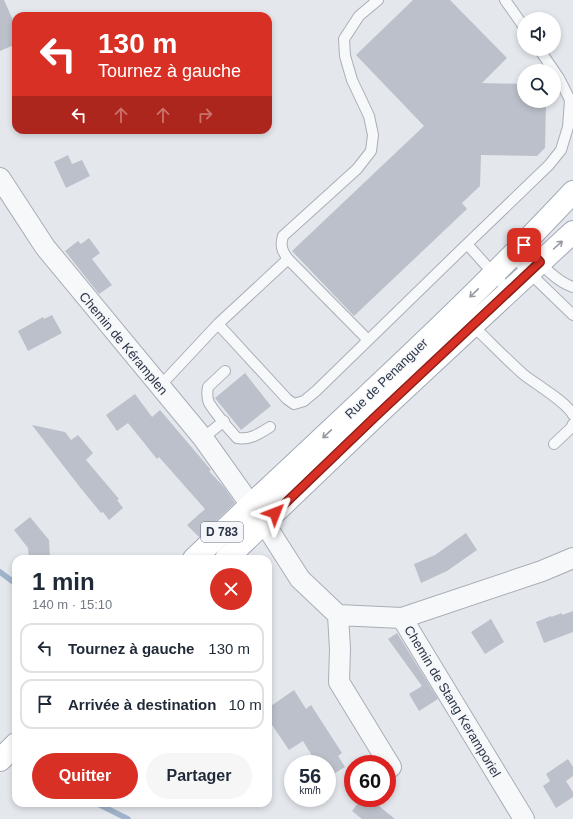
<!DOCTYPE html>
<html lang="fr">
<head>
<meta charset="utf-8">
<style>
	body { margin:0; font-family:Helvetica,sans-serif; background:#f6f6f7; color:#1f2937; height:100vh; display:flex; flex-direction:column; font-size:15px; white-space:nowrap }
	* { box-sizing:border-box; margin:0 }
	p { font-size:13px; color:#747a83 }
	.icon { flex:none; width:22px; height:22px; fill:none; stroke:currentColor; stroke-width:2; stroke-linecap:round; stroke-linejoin:round }
	.map { position:relative; flex:1; overflow:hidden }
	.details { position:absolute; left:12px; top:555px; width:260px; height:252px; display:flex; flex-direction:column; background:#fff; border-radius:12px; box-shadow:0 2px 6px #0003 }
	.details>* { flex:none }
	.hud { position:absolute; left:12px; top:12px; width:260px; height:122px; border-radius:12px; box-shadow:0 2px 6px #0003; background:#d93025; color:#fff; overflow:hidden }
	.buttons { position:absolute; left:517px; top:12px; display:grid; gap:8px }
	.buttons a { display:grid; place-items:center; width:44px; height:44px; border-radius:50%; background:#fff; box-shadow:0 2px 6px #0003; font-size:20px }
	.speed { position:absolute; left:284px; top:755px; display:flex; gap:8px; font-size:20px; font-weight:700; text-align:center }
	.speed>* { display:grid; place-content:center; width:52px; height:52px; border-radius:50%; background:#fff; box-shadow:0 2px 6px #0003; line-height:1 }
	.speed small { font-size:10px; font-weight:400 }
	.speed .limit { border:6px solid #d22; background:#fff; color:#111 }
	.pin { position:absolute; display:grid; place-items:center; width:34px; height:34px; color:#fff; margin:-17px; border-radius:8px; box-shadow:0 2px 6px #0006 }
	.me { position:absolute; width:44px; margin:-22px; rotate:45deg; stroke-linejoin:round; filter:drop-shadow(0 0 3px #0008) }
	.turn { display:flex; align-items:center; gap:14px; height:84px; padding:0 20px; font-size:18px }
	.turn .icon { width:52px; height:52px; stroke-width:2.5 }
	.turn b { display:block; font-size:28px; line-height:34px }
	.lanes { display:flex; align-items:center; height:38px; padding:0 20px; background:#0003; justify-content:center; gap:20px; direction:ltr }
	.lanes .off { opacity:.35 }
	.round { display:grid; place-items:center; flex:none; width:42px; height:42px; border-radius:21px; background:#f6f6f7 }
	.overview { display:flex; align-items:center; justify-content:space-between; height:68px; padding:0 20px }
	h1 { font-size:24px; font-weight:800; line-height:30px }
	.button { display:flex; gap:8px; margin-top:auto; padding:8px 20px }
	.button a { flex:1; height:46px; border-radius:24px; background:#d93025; color:#fff; font-size:16px; font-weight:800; line-height:46px; text-align:center }
	.button a+a { background:#f6f6f7; color:#1f2937 }
	ul { padding:0; list-style:none }
	li { display:flex; align-items:center; gap:12px; height:50px; margin:0 8px 6px; padding:0 12px; border:2px solid #e0e1e3; border-radius:12px }
	li div { flex:1 }
	li b { display:block; font-size:15px }
	li em { font-style:normal }
	.map>svg:first-child { display:block }
	.lines { fill:none; stroke-linecap:round; stroke-linejoin:round }
	.stream { stroke:#9fb4cc; stroke-width:5.5 }
	.building { fill:#bbc0ca }
	.lane-casing { stroke:#a9aeb7; stroke-width:12 }
	.street-casing { stroke:#a9aeb7; stroke-width:22 }
	.primary-casing { stroke:#a3abb8; stroke-width:24 }
	.lane { stroke:#f7f8fa; stroke-width:10 }
	.street { stroke:#f7f8fa; stroke-width:20 }
	.primary { stroke:#fff; stroke-width:22 }
	.oneway { stroke:#959aa2 }
	.route-casing { stroke:#8d1f18; stroke-width:10 }
	.route { stroke:#d93025; stroke-width:7 }
	.labels { text-anchor:middle; stroke-width:3; stroke-linejoin:round; paint-order:stroke }
	.shield { fill:#f4f6f9; stroke:#676e7b; stroke-width:1 }
	.shield-label { font-size:12px; font-weight:bold; fill:#2b3445 }
	.street-label { font-size:13px; fill:#2b3445; stroke:#f4f6f9 }
</style>
</head>
<body>
<div class="map">
<svg width="573" height="819" viewBox="0 0 573 819">
	<rect width="100%" height="100%" fill="#e4e7ec"/>
	<g class="lines">
		<path class="stream" d="M0,572L16,584
			M96,803L128,819"/>
	</g>
	<path class="building" d="M0,0H4L16,27V44L0,51Z
		M413,0H450L507,58L482,83L524,84V101H546L545,148L537,156L481,155L480,186L462,203L467,209L354,316L292,251L424,126L356,55Z
		M68,155L72,164L82,160L90,176L66,188L54,162Z
		M89,238L100,253L92,259L112,285L99,294L65,251L78,241L81,244Z
		M52,315L62,333L28,351L18,331L43,317L44,319Z
		M245,373L271,406L241,430L215,398Z
		M135,394L152,417L160,410L211,470L209,471L224,487L235,503L199,537L187,525L205,509L159,457L157,459L128,423L117,431L106,415Z
		M32,425L65,432L71,440L78,435L93,453L86,460L119,499L117,500L123,508L109,520L103,512L101,513L79,486Z
		M30,517L49,540L50,559H29L28,548L14,530Z
		M466,533L477,550L447,571L421,583L414,564L435,555Z
		M573,611V632L544,643L536,622L551,616V617L562,613V615Z
		M491,619L504,642L485,654L471,632Z
		M397,633L438,699L419,711L409,694L422,686L388,639Z
		M294,690L306,709L311,705L342,753L338,756L345,767L327,778V764H317L303,741L289,750L268,719V708Z
		M568,759L573,767V776L566,781L573,792V797L556,808L543,786L550,781L546,774Z
		M362,798H369L395,819H362L352,811Z"/>
	<g class="lines">
		<defs>
			<path id="lane" d="M505,0L524,27
				M467,244L509,291
				M524,245C538,260 553,280 573,287
				M512,256L573,315
				M218,324L287,399L294,404L304,401L316,391L467,244L549,165L561,150L568,127L570,100L559,78L539,49
				M471,324C488,340 505,358 523,374C535,384 567,402 573,415
				M368,340L288,259C282,251 280,246 283,236L357,169L371,151L373,135L369,116L352,80L345,56L344,39L359,16L378,0
				M225,371L208,387C207,392 207,398 209,403C216,414 228,428 237,438C250,440 259,434 270,427
				M160,386L218,324L288,259
				M203,438L224,421
				M554,444L571,428L573,424"/>
			<path id="street" d="M0,178L45,247L203,438L270,532L300,579L338,615L402,618L524,819
				M338,615L340,649L339,682L391,767
				M402,618L542,571L573,558"/>
			<path id="primary" d="M194,559C321,437 453,321 573,192
				M226,559L387,405L573,232
				M0,760L16,744"/>
		</defs>
		<use href="#lane" class="lane-casing"/>
		<use href="#street" class="street-casing"/>
		<use href="#primary" class="primary-casing"/>
		<use href="#lane" class="lane"/>
		<use href="#street" class="street"/>
		<use href="#primary" class="primary"/>
	</g>
	<defs><path id="oneway-shaft" d="M-6 0H5M1.5-3L5.5 0L1.5 3" fill="none" stroke-width="1.6" stroke-linecap="round" stroke-linejoin="round"/></defs>
	<g class="oneway">
		<use href="#oneway-shaft" transform="translate(558 245) rotate(-42)"/>
		<use href="#oneway-shaft" transform="translate(474 293) rotate(136)"/>
		<use href="#oneway-shaft" transform="translate(327 434) rotate(137)"/>
	</g>
	<g class="lines">
		<defs>
			<path id="route" d="M275,513L376,416L540,262L524,245"/>
		</defs>
		<use href="#route" class="route-casing"/>
		<use href="#route" class="route"/>
	</g>
	<g class="labels">
		<rect class="shield" x="201" y="522" width="42" height="20" rx="3"/>
		<g class="shield-label">
			<text x="222" y="536">D 783</text>
		</g>
		<g class="street-label">
			<text transform="translate(124 343) rotate(50)" y="5">Chemin de Kéramplen</text>
			<text transform="translate(386 378) rotate(-44)" y="5">Rue de Penanguer</text>
			<text transform="translate(453 701) rotate(59)" y="5">Chemin de Stang Keramporiel</text>
		</g>
	</g>
</svg>
<div class="buttons">
<a><svg class="icon" aria-label="sound" viewBox="0 0 24 24"><path d="M4 9h4l5-4v14l-5-4H4zM17 9q2 3 0 6"/></svg></a>
<a><svg class="icon" aria-label="search" viewBox="0 0 24 24"><circle cx="10" cy="10" r="6"/><path d="M15 15l6 6"/></svg></a>
</div>
<div class="speed"><div>56<small>km/h</small></div><div class="limit">60</div></div>
<div class="pin" style="left:524px;top:245px;background:#d93025"><svg class="icon" aria-label="arrive" viewBox="0 0 24 24"><path d="M6 21V4h12l-3 4 3 4H6"/></svg></div>
<svg class="me" style="left:275px;top:513px" viewBox="-20 -20 40 40"><path d="M0-17L14 15 0 8-14 15z" fill="#d93025" stroke="#fff" stroke-width="4"/></svg>
<div class="hud">
<div class="turn"><svg class="icon" aria-label="left" viewBox="0 0 24 24"><path d="M17 20v-9H6M10 6l-5 5 5 5"/></svg><div><b>130 m</b>Tournez à gauche</div></div>
<div class="lanes"><svg class="icon" aria-label="left" viewBox="0 0 24 24"><path d="M17 20v-9H6M10 6l-5 5 5 5"/></svg><svg class="icon off" aria-label="ahead" viewBox="0 0 24 24"><path d="M12 20V5M6 11l6-6 6 6"/></svg><svg class="icon off" aria-label="ahead" viewBox="0 0 24 24"><path d="M12 20V5M6 11l6-6 6 6"/></svg><svg class="icon off" aria-label="right" viewBox="0 0 24 24"><path d="M7 20v-9h11M14 6l5 5-5 5"/></svg></div>
</div>
<section class="details">
<div class="overview"><div><h1>1 min</h1><p>140 m · 15:10</p></div><a class="round" style="background:#d93025;color:#fff"><svg class="icon" aria-label="close" viewBox="0 0 24 24"><path d="M6 6l12 12M18 6L6 18"/></svg></a></div>
<ul>
<li><svg class="icon" aria-label="left" viewBox="0 0 24 24"><path d="M17 20v-9H6M10 6l-5 5 5 5"/></svg><div><b>Tournez à gauche</b></div><em>130 m</em></li>
<li><svg class="icon" aria-label="arrive" viewBox="0 0 24 24"><path d="M6 21V4h12l-3 4 3 4H6"/></svg><div><b>Arrivée à destination</b></div><em>10 m</em></li>
</ul>
<div class="button"><a>Quitter</a><a>Partager</a></div>
</section>
</div>
</body>
</html>
